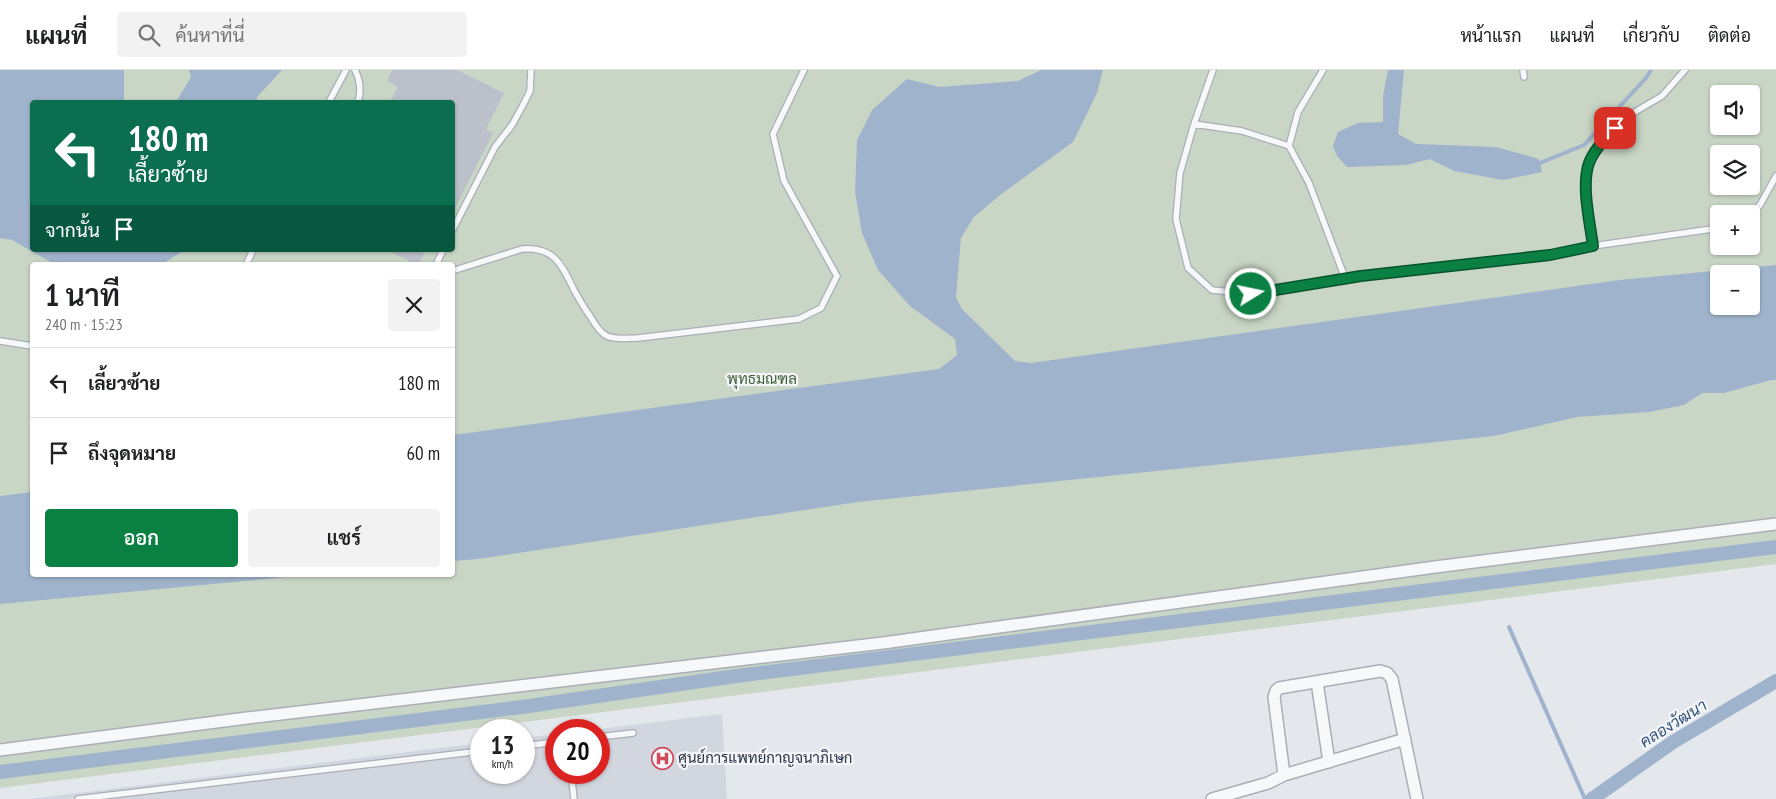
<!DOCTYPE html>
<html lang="th">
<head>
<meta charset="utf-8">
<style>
	body { margin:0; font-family:"PT Sans Narrow",Sarabun,sans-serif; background:#f2f2f2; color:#202124; height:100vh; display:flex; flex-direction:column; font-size:19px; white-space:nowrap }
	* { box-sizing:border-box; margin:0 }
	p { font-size:16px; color:#757577 }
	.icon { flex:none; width:28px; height:28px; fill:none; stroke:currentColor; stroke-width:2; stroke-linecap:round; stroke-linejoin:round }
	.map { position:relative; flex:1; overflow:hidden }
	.side { position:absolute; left:30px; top:192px; width:425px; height:315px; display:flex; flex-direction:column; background:#fff; border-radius:5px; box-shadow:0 1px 4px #0004 }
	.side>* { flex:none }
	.top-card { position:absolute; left:30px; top:30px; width:425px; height:152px; border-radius:5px; box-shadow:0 1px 4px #0004; background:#0b6e4f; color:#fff; overflow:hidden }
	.controls { position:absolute; left:1710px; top:15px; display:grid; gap:10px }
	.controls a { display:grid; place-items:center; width:50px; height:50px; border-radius:5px; background:#fff; box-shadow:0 1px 4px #0004; font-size:25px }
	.speed { position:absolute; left:470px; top:649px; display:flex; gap:10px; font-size:25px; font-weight:700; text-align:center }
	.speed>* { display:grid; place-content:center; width:65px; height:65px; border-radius:50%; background:#fff; box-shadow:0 1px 4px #0004; line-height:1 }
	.speed small { font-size:12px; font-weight:400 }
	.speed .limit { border:8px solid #d22; background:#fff; color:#111 }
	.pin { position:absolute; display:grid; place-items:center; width:42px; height:42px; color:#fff; margin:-21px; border-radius:10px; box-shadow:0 2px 8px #0006 }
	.me { position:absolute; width:55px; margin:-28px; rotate:80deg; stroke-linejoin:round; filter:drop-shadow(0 0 4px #0008) }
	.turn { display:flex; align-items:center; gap:18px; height:105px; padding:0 15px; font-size:22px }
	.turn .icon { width:65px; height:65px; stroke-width:2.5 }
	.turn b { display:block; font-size:35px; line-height:42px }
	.then { display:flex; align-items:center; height:48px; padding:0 15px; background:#0003; gap:10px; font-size:19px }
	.round { display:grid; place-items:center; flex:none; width:52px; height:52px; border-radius:5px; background:#f2f2f2 }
	.summary { display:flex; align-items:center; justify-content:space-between; height:85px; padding:0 15px }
	h1 { font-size:30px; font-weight:600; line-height:38px }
	.button { display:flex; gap:10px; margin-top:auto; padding:10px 15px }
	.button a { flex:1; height:58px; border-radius:5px; background:#0b8043; color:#fff; font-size:20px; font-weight:600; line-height:58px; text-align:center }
	.button a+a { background:#f2f2f2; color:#202124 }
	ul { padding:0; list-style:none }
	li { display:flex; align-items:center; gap:15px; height:70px; padding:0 15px; border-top:1px solid #e0e0e0 }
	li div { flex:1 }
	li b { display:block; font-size:19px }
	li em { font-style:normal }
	header { display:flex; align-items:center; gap:30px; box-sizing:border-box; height:70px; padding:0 25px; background:#fff; border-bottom:1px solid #e0e0e0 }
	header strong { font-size:24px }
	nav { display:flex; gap:28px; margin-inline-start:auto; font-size:18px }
	.search { width:350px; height:45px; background:#f2f2f2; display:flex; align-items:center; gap:12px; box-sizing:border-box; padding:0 18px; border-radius:5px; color:#757577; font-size:19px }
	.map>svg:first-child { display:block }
	.built { fill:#d2d6de }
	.green { fill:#c9d6c5; fill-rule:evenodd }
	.water { fill:#9fb4cc; fill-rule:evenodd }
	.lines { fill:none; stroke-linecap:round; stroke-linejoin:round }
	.stream { stroke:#9fb4cc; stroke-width:4 }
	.canal { stroke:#9fb4cc; stroke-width:14 }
	.building { fill:#bbc0ca }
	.service-casing { stroke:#a9aeb7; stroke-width:8 }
	.minor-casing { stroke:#a9aeb7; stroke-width:14 }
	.service { stroke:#f7f8fa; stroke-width:5.5 }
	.minor { stroke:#f7f8fa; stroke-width:11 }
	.route-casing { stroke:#07532c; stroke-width:12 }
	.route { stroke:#0b8043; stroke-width:9 }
	.labels { text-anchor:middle; stroke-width:4.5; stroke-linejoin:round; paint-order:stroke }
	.park-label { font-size:15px; fill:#3f6138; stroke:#f4f6f9 }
	.poi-label { font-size:15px; fill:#2b3445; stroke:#f4f6f9; text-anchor:start }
	.water-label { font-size:16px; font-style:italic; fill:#34527a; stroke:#f4f6f9 }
</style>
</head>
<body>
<header>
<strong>แผนที่</strong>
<div class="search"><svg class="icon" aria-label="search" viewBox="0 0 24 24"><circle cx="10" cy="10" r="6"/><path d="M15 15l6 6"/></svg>ค้นหาที่นี่</div>
<nav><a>หน้าแรก</a><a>แผนที่</a><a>เกี่ยวกับ</a><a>ติดต่อ</a></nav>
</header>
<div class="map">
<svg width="1776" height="729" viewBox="0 0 1776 729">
	<rect width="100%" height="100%" fill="#e4e7ec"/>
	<path class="built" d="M722,644L727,729H30L481,673V702H524V668L556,664V702H599V660H591Z"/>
	<path class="green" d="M0,0H1776V494L0,718ZM1719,24H1751V56H1719ZM32,32H452V180H32ZM1719,84H1751V116H1719ZM1719,144H1751V176H1719ZM32,195H452V505H32ZM1719,204H1751V236H1719Z"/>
	<path class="water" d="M0,0H124V32H32V180H184L161,195H56L12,170L0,168Z
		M189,0H282L257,27L256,32H176L191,7Z
		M1041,0H1103L1097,23L1073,72L1000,125L974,147L961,168L956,227L962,239L1015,291L1031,293L1619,210L1776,195V310H1771L1724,323H1702L1684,335L1649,342L1577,347L1494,366L858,432L478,489L453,491V365L939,299L957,285L955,269L910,236L878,200L862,163L855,122L857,70L872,40L907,9L940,17L1018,11ZM1719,204H1751V236H1719Z
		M1388,0H1404L1398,64L1416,74L1496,77L1539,89L1542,102L1503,110L1454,101L1430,89L1406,95L1347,97L1337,86L1333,76L1338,62L1358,53L1383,52V26Z
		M32,422V505H308L0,534V426Z"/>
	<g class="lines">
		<path class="stream" d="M1540,93L1584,75L1646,8L1651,0
			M1509,557L1585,729"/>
		<path class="canal" d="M0,702L522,637L736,606L1776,477
			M1592,729L1673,672L1776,611"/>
	</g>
	<path class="building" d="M392,0H457L504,23L486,59L493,63L452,144V32H390L398,17L387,11Z
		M387,180H426L418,195Z"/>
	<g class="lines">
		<defs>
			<path id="service" d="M355,0C360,10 361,22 358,32
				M1213,0L1194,54L1180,103L1176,149L1188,198L1212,220L1251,224L1345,208L1550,185L1593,176L1719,158
				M1323,0L1298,42L1289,76L1309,113L1345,208
				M1523,0L1524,7
				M329,32L346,0
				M1194,54L1242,61L1289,76
				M1749,144L1760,135L1776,106
				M452,161L495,77L512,55L522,37L530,21L531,0
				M1593,176L1585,120L1589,94L1602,71L1628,46L1662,26L1685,0
				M246,195L253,180
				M436,195L443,180
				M452,201L522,179C554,176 562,195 574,220C579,229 584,238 590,246C594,253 600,263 607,266C616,270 628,268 638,268L799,249L821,238L837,206L784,111L773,64L804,0
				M0,271L32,276
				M599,667L633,663
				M524,676L556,672
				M571,702L574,729
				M78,729L481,681"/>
			<path id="minor" d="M1317,612L1329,692
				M0,680L247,648L883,573L1435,497L1776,454
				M1284,705L1274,627L1276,621L1279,618L1380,601L1387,603L1392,609L1417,729
				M1212,729L1268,713L1284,705L1405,669"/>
		</defs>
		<use href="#service" class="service-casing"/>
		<use href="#minor" class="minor-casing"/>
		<use href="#service" class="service"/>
		<use href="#minor" class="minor"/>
	</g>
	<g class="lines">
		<defs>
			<path id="route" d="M1251,224L1361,206L1550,185L1593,176C1590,153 1581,115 1589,93C1594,80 1605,69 1615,58"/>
		</defs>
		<use href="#route" class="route-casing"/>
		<use href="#route" class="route"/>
	</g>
	<defs>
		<symbol id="hospital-ring" viewBox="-11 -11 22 22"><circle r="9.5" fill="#f4f6f9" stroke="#d1495b" stroke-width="1.5"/><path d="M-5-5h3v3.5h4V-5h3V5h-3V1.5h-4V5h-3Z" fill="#d1495b"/></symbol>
	</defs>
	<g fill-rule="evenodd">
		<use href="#hospital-ring" x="650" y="676" width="25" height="25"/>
	</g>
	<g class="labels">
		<g class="park-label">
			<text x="762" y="314">พุทธมณฑล</text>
		</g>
		<g class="poi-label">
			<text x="678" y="693">ศูนย์การแพทย์กาญจนาภิเษก</text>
		</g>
		<g class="water-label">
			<text transform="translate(1673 653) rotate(-32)" y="6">คลองวัฒนา</text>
		</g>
	</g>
</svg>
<div class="controls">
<a><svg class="icon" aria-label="sound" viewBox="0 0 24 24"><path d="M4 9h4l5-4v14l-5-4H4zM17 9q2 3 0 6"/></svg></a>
<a><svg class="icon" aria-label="layers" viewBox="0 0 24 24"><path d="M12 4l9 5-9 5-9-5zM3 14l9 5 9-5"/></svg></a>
<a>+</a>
<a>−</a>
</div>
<div class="speed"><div>13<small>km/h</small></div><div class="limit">20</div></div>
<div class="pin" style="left:1615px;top:58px;background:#d93025"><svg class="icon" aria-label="arrive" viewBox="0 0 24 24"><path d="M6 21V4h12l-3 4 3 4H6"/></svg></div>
<svg class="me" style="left:1251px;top:224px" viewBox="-20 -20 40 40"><circle r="17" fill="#0b8043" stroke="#fff" stroke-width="3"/><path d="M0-11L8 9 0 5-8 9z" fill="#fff"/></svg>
<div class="top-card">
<div class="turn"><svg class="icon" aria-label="left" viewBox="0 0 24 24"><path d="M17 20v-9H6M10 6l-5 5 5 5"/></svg><div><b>180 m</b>เลี้ยวซ้าย</div></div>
<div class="then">จากนั้น<svg class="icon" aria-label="arrive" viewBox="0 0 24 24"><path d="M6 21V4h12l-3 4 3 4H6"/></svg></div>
</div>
<section class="side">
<div class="summary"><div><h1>1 นาที</h1><p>240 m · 15:23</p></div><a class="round"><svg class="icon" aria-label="close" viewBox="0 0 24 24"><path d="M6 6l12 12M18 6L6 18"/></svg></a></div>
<ul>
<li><svg class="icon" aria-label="left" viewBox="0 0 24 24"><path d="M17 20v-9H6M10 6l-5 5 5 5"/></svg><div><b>เลี้ยวซ้าย</b></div><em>180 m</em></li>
<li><svg class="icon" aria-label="arrive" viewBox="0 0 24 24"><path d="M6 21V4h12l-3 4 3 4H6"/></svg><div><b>ถึงจุดหมาย</b></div><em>60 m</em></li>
</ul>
<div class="button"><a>ออก</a><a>แชร์</a></div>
</section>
</div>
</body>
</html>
